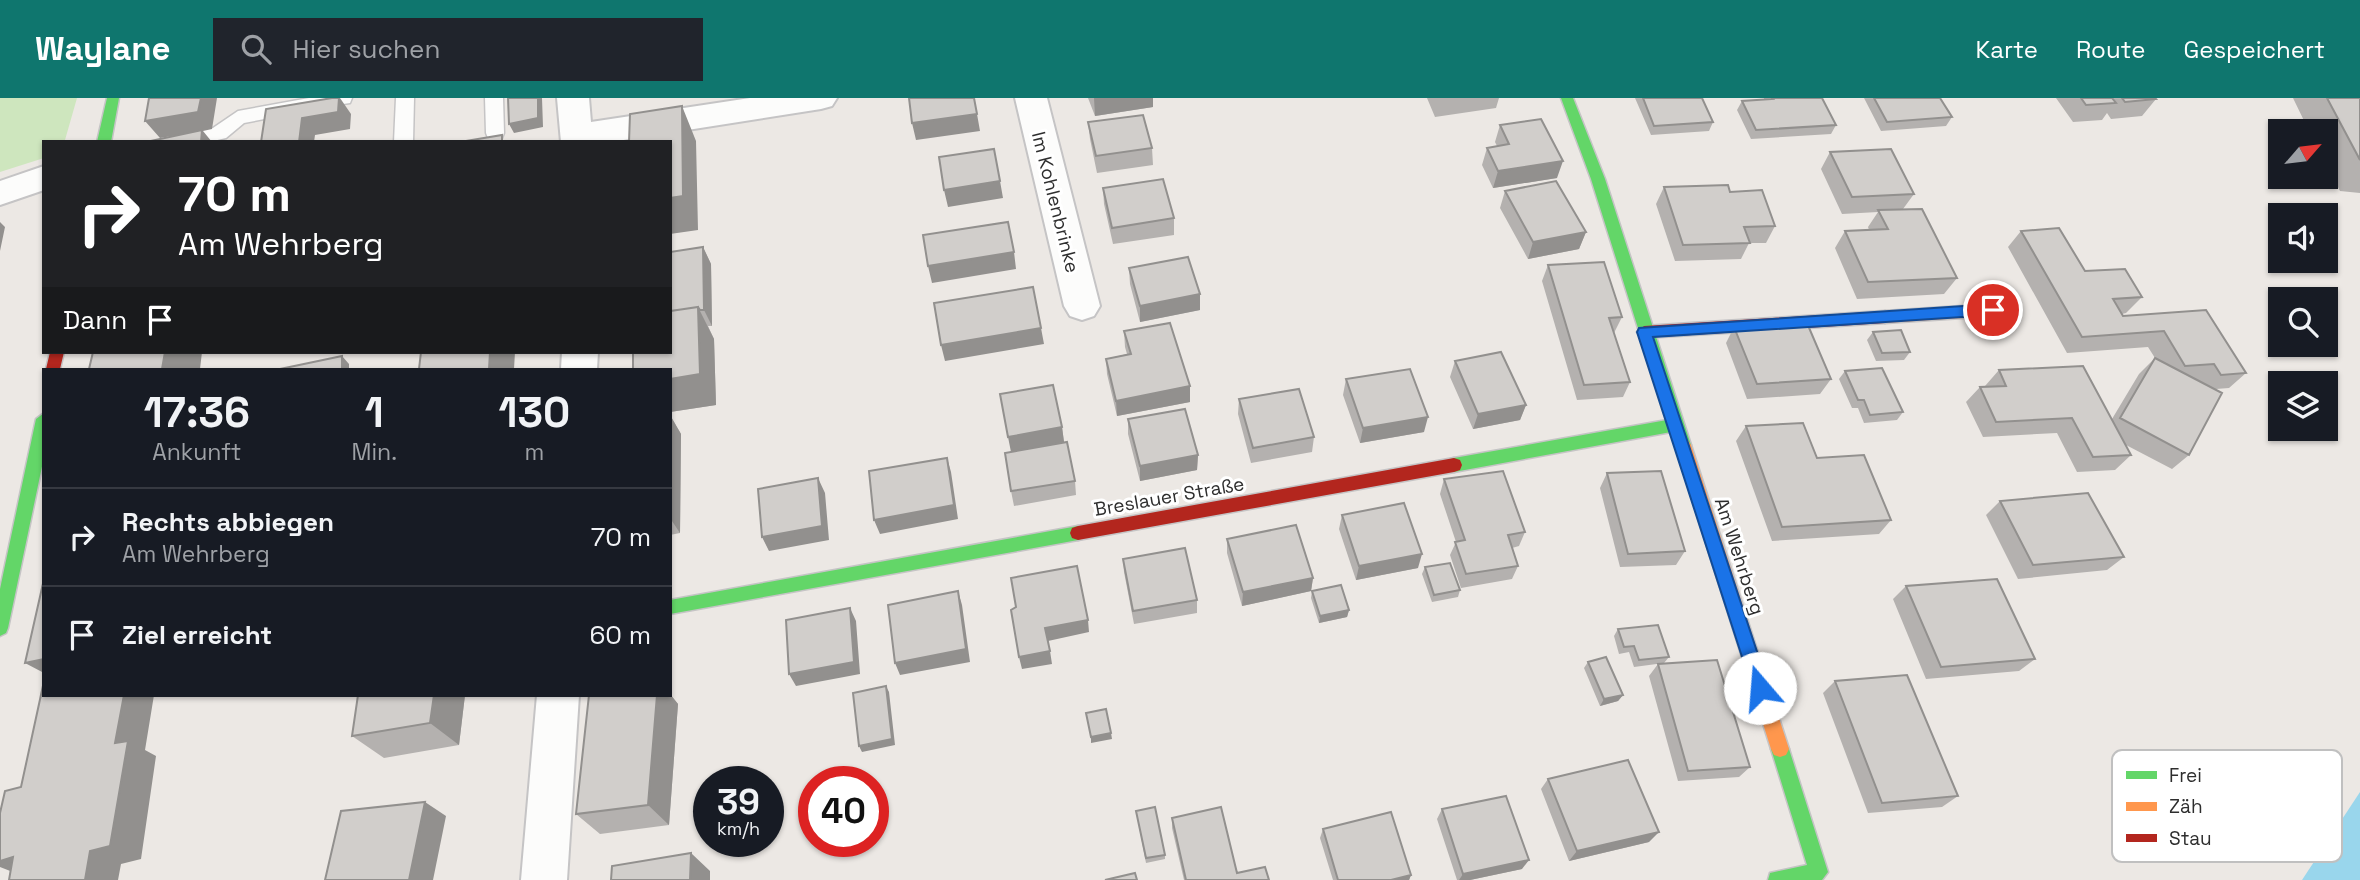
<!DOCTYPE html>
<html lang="de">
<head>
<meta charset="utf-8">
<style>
	body { margin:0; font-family:"Space Grotesk",sans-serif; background:#20242c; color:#f1f3f6; height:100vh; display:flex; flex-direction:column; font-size:26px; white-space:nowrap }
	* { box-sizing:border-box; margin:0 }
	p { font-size:23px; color:#9ea1a6 }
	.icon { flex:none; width:38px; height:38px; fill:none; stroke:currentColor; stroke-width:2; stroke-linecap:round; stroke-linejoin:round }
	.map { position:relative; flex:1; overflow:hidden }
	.details { position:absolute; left:42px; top:270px; width:630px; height:329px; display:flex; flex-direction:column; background:#171b24; border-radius:0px; box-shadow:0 2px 5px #0004 }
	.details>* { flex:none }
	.banner { position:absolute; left:42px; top:42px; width:630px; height:214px; border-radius:0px; box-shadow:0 2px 5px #0004; background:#202124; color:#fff; overflow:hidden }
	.needle { width:46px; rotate:62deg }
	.buttons { position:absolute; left:2268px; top:21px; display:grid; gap:14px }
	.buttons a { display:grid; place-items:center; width:70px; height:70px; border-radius:0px; background:#171b24; box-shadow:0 2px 5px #0004; font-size:35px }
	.speed { position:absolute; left:693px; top:668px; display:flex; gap:14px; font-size:35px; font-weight:700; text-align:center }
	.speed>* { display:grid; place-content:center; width:91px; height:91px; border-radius:50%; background:#171b24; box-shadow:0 2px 5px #0004; line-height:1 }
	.speed small { font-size:18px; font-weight:400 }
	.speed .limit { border:10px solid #d22; background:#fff; color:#111 }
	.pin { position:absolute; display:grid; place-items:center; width:60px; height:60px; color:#fff; margin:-30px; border:4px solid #fff; border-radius:50%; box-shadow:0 2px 7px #0007 }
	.me { position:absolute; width:77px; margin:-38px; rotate:342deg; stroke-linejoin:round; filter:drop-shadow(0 0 5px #0008) }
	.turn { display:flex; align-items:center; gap:24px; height:147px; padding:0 21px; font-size:32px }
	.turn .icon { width:91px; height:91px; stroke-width:2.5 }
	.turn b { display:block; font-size:49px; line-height:60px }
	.then { display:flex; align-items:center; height:66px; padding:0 21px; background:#0003; gap:14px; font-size:26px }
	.eta { display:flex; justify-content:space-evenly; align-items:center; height:119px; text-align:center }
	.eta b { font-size:42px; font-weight:700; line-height:49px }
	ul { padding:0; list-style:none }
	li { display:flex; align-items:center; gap:21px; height:98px; padding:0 21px; border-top:2px solid #363941 }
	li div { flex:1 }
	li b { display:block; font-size:26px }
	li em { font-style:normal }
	header { display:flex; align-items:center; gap:42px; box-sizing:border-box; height:98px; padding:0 35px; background:#0f766e; color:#fff }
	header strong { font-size:33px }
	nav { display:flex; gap:38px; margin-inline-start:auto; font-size:24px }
	.search { width:490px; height:63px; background:#20242c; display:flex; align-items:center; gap:18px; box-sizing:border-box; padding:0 24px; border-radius:0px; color:#9ea1a6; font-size:26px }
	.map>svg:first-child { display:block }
	.green { fill:#cee6be }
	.water { fill:#99d6ec }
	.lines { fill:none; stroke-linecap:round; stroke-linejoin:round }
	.lane-casing { stroke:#c5c4c5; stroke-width:3 }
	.street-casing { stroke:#c5c4c5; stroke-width:4 }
	.fast-casing { stroke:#c5c4c5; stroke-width:3 }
	.slow-casing { stroke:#c5c4c5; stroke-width:3 }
	.jam-casing { stroke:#c5c4c5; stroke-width:3 }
	.lane { fill:#fcfcfb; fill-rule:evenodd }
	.street { fill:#fcfcfb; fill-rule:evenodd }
	.fast { fill:#63d668; fill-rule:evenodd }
	.slow { fill:#ff974d; fill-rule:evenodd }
	.jam { fill:#b3261e; fill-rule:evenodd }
	.wall { fill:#b4b1af }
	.shaded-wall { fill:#92908e }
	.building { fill:#d1cecb; stroke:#92908e; stroke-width:2 }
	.route { fill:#1a73e8; stroke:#114b97; stroke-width:2 }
	.labels { text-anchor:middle; stroke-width:6; stroke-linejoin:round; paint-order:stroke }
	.street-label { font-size:19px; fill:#2e2e2e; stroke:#fff }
	.key { fill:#fff; stroke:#c0c0c0; stroke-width:2 }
	.key-label { font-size:19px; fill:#2e2e2e }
</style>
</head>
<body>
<header>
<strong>Waylane</strong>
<div class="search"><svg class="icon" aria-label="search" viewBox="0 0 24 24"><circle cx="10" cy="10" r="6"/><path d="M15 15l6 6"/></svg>Hier suchen</div>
<nav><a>Karte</a><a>Route</a><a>Gespeichert</a></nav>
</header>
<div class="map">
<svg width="2360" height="782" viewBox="0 0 2360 782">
	<rect width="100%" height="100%" fill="#ece8e4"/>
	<path class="green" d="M0,0H77L65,42L44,44V60L0,74Z"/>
	<path class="water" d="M2360,694V782H2302Z"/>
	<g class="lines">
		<defs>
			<path id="lane" d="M309,0H352L350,5L343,6L244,25L226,40L209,44H169L171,39L213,30L238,13Z
				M396,0H414L413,44H394Z
				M485,0H503L504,35L502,40H488L486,35Z"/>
			<path id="street" d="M557,0H589L591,24L750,0H837L832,8L821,11L611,44H561Z
				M1015,0H1047L1100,208L1094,218L1082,222L1070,218L1064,208Z
				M44,68V92L0,107V83Z
				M562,254H598L597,271H561Z
				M537,597H579L567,782H521Z"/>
			<path id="fast" d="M107,0H119L111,44H97Z
				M1561,0H1573L1605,81L1691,347L1688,352H1678L1671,334L1454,374L1448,372L1446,367L1448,362L1454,360L1667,322L1591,81Z
				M44,315V359L8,530L6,535L0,538V491L36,321Z
				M1078,428L1084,430L1086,435L1084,440L1078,442L670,516V502Z
				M1780,643L1786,645L1789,651L1828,774L1822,782H1768L1770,775L1807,767L1771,651L1774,645Z"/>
			<path id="slow" d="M1993,206L2000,212L1993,218L1885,225L1878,219L1885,213Z
				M1683,341L1688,342L1691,347L1789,651L1786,657L1780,659L1774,657L1771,651L1675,347L1678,342Z"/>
			<path id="jam" d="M1885,213L1892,219L1885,225L1644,240L1637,234L1644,228Z
				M50,254H64L60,271H46Z
				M1454,360L1460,362L1462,367L1460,372L1454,374L1078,442L1072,440L1070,435L1072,430L1078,428Z"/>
		</defs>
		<use href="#lane" class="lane-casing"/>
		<use href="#street" class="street-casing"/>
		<use href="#fast" class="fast-casing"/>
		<use href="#slow" class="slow-casing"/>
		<use href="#jam" class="jam-casing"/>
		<use href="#lane" class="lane"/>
		<use href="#street" class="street"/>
		<use href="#fast" class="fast"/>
		<use href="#slow" class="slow"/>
		<use href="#jam" class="jam"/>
	</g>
	<path class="wall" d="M1088,0H1153V9L1095,18Z
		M1427,0H1499L1496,10L1435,19Z
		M1635,0H1702L1713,24L1709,33L1651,37Z
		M1764,0H1822L1836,27L1831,36L1751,41L1737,12L1742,3L1764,2Z
		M1864,0H1940L1952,19L1946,28L1881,33Z
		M2056,0H2155L2156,1L2142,18L2111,21L2107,15L2102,22L2073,24Z
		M2293,0H2360V95L2340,93L2326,66V33H2309Z
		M1088,24L1152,50L1153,67L1097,75L1090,41Z
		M1500,27L1557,80L1493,90L1482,67L1487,50L1497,48L1495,44Z
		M1830,54L1914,96L1903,111L1957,180L1944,196L1857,201L1835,150L1845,133L1869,132L1868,129L1878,114L1842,116L1821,71Z
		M1664,89L1730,94L1775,128L1766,145H1749L1741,161L1675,163L1656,106Z
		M1103,90L1174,120V137L1113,146L1104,106Z
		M1505,93L1586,134L1579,151L1528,161L1500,110Z
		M2021,133L2085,173L2142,199L2126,215L2122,216L2123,218L2206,212L2246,275L2229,290L2216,291L2189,357L2172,371L2126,347L2131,357L2115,372L2077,374L2057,335L1983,339L1966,304L1980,289H1986L1985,288L1999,272L2112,321L2139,276L2155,260L2148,249L2067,255L2008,149Z
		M703,149L711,166L712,228H708L714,241L716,307L670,314Z
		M1548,167L1622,219L1614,235L1630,284L1623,299L1577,302L1542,183Z
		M1129,170L1200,196V212L1140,224L1130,186Z
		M1734,229L1831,281L1820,296L1747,301L1726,245Z
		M1124,233L1190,304L1117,318L1107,276L1106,261L1127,256L1125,249Z
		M1873,234L1910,254L1904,262L1876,263L1867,242Z
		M1455,263L1526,307L1520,322L1473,331L1450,279Z
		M1845,273L1903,314L1897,322L1864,325L1858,310H1852L1839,281Z
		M1346,281L1424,334L1360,345L1343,297Z
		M1239,301L1314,339L1312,354L1251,365L1238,316Z
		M670,317L681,336L680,435L670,437Z
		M1128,321L1198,357L1197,372L1140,383L1128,336Z
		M1746,328L1817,360L1891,422L1879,436L1772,443L1736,343Z
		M1062,329L1064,344L1021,352L1075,383L1076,397L1014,408L1011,393V354Z
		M1607,375L1685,453L1676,467L1620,469L1600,390Z
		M1444,381L1525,434L1519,448L1512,450L1518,468L1512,481L1461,490L1450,457L1456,444L1440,396Z
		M2000,403L2124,459L2107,472L2018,481L1986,417Z
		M1342,417L1418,470L1356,482L1339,431Z
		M1227,441L1313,480L1311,493L1242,508L1227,455Z
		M1123,461L1197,502V515L1134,526L1124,474Z
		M1425,469L1460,492L1458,499L1432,504L1422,476Z
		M1906,488L2035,561L2019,573L1926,581L1893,501Z
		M1312,493L1349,512L1347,519L1319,525L1311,500Z
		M1618,531L1669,559L1664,565L1634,569L1629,554L1619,556L1614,538Z
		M1588,564L1623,597L1618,603L1600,608L1584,570Z
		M1658,566L1750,669L1739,679L1678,683L1649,578Z
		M1835,583L1958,698L1942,709L1868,715L1823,595Z
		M670,596L678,606L669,727L600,736L576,716Z
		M465,597L459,647L384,660L352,638Z
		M1548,681L1649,744L1569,763L1541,691Z
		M1442,711L1522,771L1470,782H1457L1437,721Z
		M1136,713L1165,757V761L1146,765Z
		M1172,720L1237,775L1269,782H1184L1172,730Z
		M1323,731L1411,777L1409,782H1333L1320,740Z"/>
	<path class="shaded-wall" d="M201,0H217L212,31L203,33L212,44H201L202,33L160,40L145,23Z
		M340,0L351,16L350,31L315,37L314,44H299L302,20Z
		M538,0H542L543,29L514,35L509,26Z
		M1094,0H1153V9L1095,18Z
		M682,8L696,43L698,132L670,136V100Z
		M977,16L980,33L916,42L912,25Z
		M1563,63L1557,80L1493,90L1498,73Z
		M1000,83L1003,100L948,109L944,92Z
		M0,124L5,129L0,153Z
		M1586,134L1579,151L1528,161L1533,144Z
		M703,149L711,166L712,228L704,212Z
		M1014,154L1016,171L932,185L928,168Z
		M1200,196V212L1140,224V208Z
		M698,209L714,241L716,307L670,314V281Z
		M1041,230L1044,246L945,263L941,247Z
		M165,254H202L200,271H162Z
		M490,254H515L514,271H489Z
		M342,258L349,266V271H342Z
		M1190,288V304L1117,318L1116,303Z
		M1526,307L1520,322L1473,331L1478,316Z
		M670,317L681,336L680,435L670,420Z
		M1428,319L1424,334L1360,345L1363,330Z
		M1062,329L1064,344L1011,354L1008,339Z
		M1198,357L1197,372L1140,383V368Z
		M947,360L951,374L958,421L880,436L874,422Z
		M818,380L825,395L829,442L769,453L762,439Z
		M1422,456L1418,470L1356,482L1359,468Z
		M1313,480L1311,493L1242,508L1243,494Z
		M958,493L962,507L970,564L900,577L895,565Z
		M850,510L856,523L860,576L796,588L789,576Z
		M1349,512L1347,519L1319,525L1320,518Z
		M1088,522L1089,534L1048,543L1045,530Z
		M1050,553L1052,566L1022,571L1019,559Z
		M44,561V575L25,565Z
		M886,588L889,594L895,647L862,654L859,648Z
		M670,596L678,606L669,727L648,707L657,597Z
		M124,597H154L145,652L156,658L141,761L121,766L118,782H85L90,753Z
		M434,597H465L459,647L430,625Z
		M1623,597L1618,603L1600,608L1604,601Z
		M1111,635L1112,641L1091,645V639Z
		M425,704L446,718L433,782H409Z
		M1659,734L1649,744L1569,763L1577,753Z
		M691,755L710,773V782H690Z
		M13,759L23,778L0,769V763Z
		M1529,762L1522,771L1470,782H1459L1463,776Z
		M1411,777L1409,782H1391Z"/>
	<path class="building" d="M149,0H201L198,14L145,23Z
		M332,0H339L338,14L302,20L299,44H261L266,11Z
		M508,0H538V20L509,26Z
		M909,0H974L977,16L912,25Z
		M1643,0H1702L1713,24L1654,28Z
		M1772,0H1822L1836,27L1756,32L1742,3L1773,1Z
		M1874,0H1940L1952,19L1887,24Z
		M2081,0H2112L2116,5L2086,7Z
		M2122,0H2155L2156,1L2125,4Z
		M2327,0H2360V62Z
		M682,8L683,98L670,100V44H629L630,16Z
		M1143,17L1152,50L1096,58L1088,24Z
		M1541,21L1563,63L1498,73L1487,50L1509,46L1500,27Z
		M202,32L201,44H146Z
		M502,37V44H460Z
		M994,51L1000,83L944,92L939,59Z
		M1891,51L1914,96L1852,99L1830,54Z
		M1163,81L1174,120L1112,130L1103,90Z
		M1556,83L1586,134L1533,144L1505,93Z
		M1728,87L1730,94L1762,92L1775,128L1744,129L1750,145L1683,147L1664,89Z
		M1922,111L1957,180L1868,184L1845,133L1888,131L1878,112Z
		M1008,124L1014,154L928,168L923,137Z
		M2059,130L2085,173L2125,171L2142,199L2113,201L2123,218L2206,212L2246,275L2221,277L2214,266L2185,268L2164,233L2082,239L2021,133Z
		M703,149L704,212H700L698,209L670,213V154Z
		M1188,159L1200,196L1140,208L1129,170Z
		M1604,164L1622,219L1609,220L1630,284L1584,287L1548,167Z
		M1033,189L1041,230L941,247L934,205Z
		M698,209L700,276L670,281V271H633V254H670V213Z
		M1170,225L1190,288L1116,303L1106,261L1131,256L1124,233Z
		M1807,225L1831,281L1757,286L1734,229Z
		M1901,232L1910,254L1882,255L1873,234Z
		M93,254H165L162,271H89Z
		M421,254H490L489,271H419Z
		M1501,254L1526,307L1478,316L1455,263Z
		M342,258V271H280Z
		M2155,260L2222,295L2189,357L2120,320Z
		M2083,268L2131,357L2093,359L2072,320L1996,324L1980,289L2006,288L1999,272Z
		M1882,270L1903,314L1870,317L1864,302H1858L1845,273Z
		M1410,271L1428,319L1363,330L1346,281Z
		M1053,287L1062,329L1008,339L1000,296Z
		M1299,291L1314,339L1253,350L1239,301Z
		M1185,311L1198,357L1140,368L1128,321Z
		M1803,325L1817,360L1864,357L1891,422L1782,429L1746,328Z
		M1067,344L1075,383L1011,393L1005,355Z
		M947,360L954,407L874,422L869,373Z
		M1503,373L1525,434L1508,437L1518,468L1466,476L1455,444L1465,442L1444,381Z
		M1661,373L1685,453L1628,456L1607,375Z
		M818,380L822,428L762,439L758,391Z
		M2088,395L2124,459L2033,467L2000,403Z
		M1404,405L1422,456L1359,468L1342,417Z
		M1296,427L1313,480L1243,494L1227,441Z
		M1185,450L1197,502L1133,513L1123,461Z
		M1450,465L1460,492L1434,497L1425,469Z
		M1077,468L1088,522L1045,530L1050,553L1019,559L1011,512L1016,509L1011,480Z
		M44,481V561L25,565Z
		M1997,481L2035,561L1941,569L1906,488Z
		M1341,487L1349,512L1320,518L1312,493Z
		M958,493L966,551L895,565L888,507Z
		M850,510L854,564L789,576L786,522Z
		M1658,527L1669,559L1639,562L1634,548L1624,549L1618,531Z
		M1606,559L1623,597L1604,601L1588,564Z
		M1717,562L1750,669L1688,673L1658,566Z
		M1907,577L1958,698L1882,705L1835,583Z
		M44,583V597H124L115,645L128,643L110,748L90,753L85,782H9L13,759L0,763V715L5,693L21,689Z
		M886,588L892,641L859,648L853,595Z
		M358,597H434L430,625L352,638Z
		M589,597H657L648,707L576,716Z
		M1106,611L1111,635L1091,639L1086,615Z
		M1628,662L1659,734L1577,753L1548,681Z
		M1506,698L1529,762L1463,776L1442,711Z
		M425,704L409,782H325L341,713Z
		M1155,709L1165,757L1146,760L1136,713Z
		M1221,709L1237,775L1265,769L1269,782H1186L1172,720Z
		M1391,714L1411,777L1391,782H1338L1323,731Z
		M691,755L690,782H611L612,768Z
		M1135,775L1137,782H1105Z"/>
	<path class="route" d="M1993,206L2000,212L1993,217L1653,239L1769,590L1766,596L1760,598L1754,596L1637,234L1639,230Z"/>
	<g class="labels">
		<g class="street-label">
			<text transform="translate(1056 104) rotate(76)" y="7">Im Kohlenbrinke</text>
			<text transform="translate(1169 398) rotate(-10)" y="7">Breslauer Straße</text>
			<text transform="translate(1740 458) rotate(72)" y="7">Am Wehrberg</text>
		</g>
	</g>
	<rect x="2112" y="652" width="230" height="112" rx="10" class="key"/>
	<rect x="2126" y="673" width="31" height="8" fill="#63d668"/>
	<rect x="2126" y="704" width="31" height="9" fill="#ff974d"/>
	<rect x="2126" y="736" width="31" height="8" fill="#b3261e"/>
	<g class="key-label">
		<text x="2169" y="684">Frei</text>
		<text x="2169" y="715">Zäh</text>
		<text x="2169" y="747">Stau</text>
	</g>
</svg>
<div class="buttons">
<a><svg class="needle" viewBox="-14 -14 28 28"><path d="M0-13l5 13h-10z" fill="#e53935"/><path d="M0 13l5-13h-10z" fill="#9ea1a6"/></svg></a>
<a><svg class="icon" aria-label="sound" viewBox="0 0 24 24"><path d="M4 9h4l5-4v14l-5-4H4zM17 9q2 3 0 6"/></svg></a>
<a><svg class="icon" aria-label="search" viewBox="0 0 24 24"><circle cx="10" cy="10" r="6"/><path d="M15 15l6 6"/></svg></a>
<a><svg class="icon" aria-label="layers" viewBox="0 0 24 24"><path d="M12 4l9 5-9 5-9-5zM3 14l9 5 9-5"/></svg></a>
</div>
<div class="speed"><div>39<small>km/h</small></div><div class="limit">40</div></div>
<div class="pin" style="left:1993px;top:212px;background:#d93025"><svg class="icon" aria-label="arrive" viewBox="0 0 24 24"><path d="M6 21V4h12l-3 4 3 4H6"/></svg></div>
<svg class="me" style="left:1760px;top:590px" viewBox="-20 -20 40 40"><circle r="19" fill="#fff"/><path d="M0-13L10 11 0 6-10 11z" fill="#1a73e8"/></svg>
<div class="banner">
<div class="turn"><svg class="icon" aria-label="right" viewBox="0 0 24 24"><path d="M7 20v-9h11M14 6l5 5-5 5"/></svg><div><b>70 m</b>Am Wehrberg</div></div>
<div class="then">Dann<svg class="icon" aria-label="arrive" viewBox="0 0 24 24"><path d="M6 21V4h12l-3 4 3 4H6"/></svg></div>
</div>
<section class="details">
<div class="eta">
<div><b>17:36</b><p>Ankunft</p></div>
<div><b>1</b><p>Min.</p></div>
<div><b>130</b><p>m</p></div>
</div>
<ul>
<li><svg class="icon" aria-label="right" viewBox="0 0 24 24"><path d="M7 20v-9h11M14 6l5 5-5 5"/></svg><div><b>Rechts abbiegen</b><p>Am Wehrberg</p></div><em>70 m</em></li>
<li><svg class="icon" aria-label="arrive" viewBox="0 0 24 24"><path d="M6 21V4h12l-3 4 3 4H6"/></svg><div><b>Ziel erreicht</b></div><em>60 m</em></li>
</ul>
</section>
</div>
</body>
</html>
